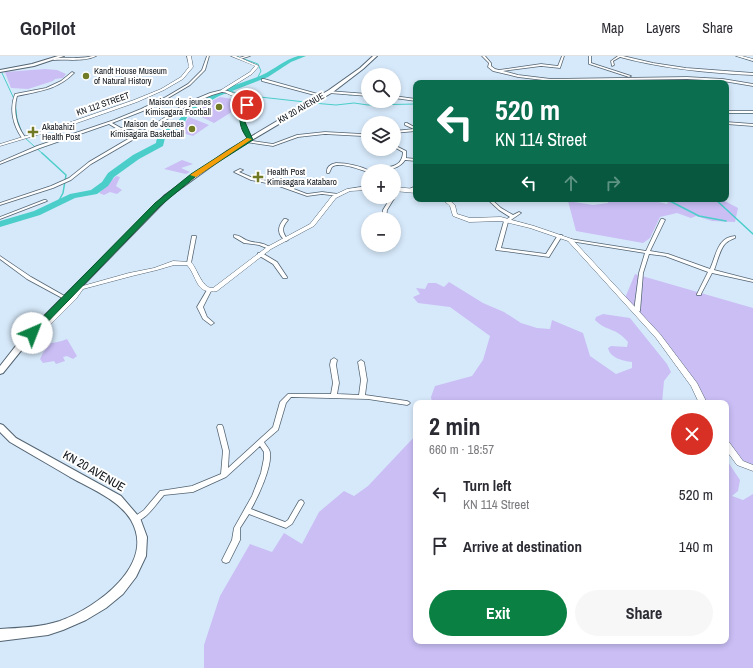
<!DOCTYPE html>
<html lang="en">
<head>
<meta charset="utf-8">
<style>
	body { margin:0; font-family:"Archivo Narrow",sans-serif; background:#f7f7f7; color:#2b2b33; height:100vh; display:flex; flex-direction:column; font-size:15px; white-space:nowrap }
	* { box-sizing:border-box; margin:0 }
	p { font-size:13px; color:#7c7c81 }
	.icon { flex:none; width:22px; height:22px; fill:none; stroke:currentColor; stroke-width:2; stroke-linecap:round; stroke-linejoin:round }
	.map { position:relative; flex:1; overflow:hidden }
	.side { position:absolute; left:413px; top:344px; width:316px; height:244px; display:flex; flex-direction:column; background:#fff; border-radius:8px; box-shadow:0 2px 6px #0003 }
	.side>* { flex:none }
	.top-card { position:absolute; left:413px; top:24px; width:316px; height:122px; border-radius:8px; box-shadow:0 2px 6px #0003; background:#0b6e4f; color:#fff; overflow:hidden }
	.fabs { position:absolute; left:361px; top:12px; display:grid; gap:8px }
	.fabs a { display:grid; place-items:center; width:40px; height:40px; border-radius:50%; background:#fff; box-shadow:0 2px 6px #0003; font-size:20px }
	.pin { position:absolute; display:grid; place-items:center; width:34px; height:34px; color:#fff; margin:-17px; border:2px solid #fff; border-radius:50%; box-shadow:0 1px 4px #0007 }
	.me { position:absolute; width:44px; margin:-22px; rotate:44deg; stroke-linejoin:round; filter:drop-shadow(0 0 3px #0008) }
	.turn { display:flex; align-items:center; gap:14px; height:84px; padding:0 16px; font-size:18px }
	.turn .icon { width:52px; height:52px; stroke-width:2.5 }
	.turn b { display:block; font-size:28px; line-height:34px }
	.lanes { display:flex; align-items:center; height:38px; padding:0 16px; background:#0003; justify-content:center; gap:20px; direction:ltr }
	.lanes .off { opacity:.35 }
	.round { display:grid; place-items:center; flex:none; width:42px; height:42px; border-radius:21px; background:#f7f7f7 }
	.headline { display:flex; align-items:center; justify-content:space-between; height:68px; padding:0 16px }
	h1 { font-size:24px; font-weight:800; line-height:30px }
	.button { display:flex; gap:8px; margin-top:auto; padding:8px 16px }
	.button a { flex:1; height:46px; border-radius:24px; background:#0b8043; color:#fff; font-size:16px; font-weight:800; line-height:46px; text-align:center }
	.button a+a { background:#f7f7f7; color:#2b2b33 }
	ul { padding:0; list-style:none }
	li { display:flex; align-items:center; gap:12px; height:52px; padding:0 16px }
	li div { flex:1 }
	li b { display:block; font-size:15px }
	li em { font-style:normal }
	header { display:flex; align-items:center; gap:24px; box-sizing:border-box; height:56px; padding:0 20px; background:#fff; border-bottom:1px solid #e1e1e2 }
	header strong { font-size:19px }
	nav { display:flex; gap:22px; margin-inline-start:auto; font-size:14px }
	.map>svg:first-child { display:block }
	.green { fill:#cabef5 }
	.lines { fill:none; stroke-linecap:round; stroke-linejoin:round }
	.stream-far1 { stroke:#4bcdc9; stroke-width:1 }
	.stream { stroke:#4bcdc9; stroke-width:1.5 }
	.river { fill:#4bcdc9; fill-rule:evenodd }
	.minor-casing { stroke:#536472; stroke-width:1.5 }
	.tertiary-casing { stroke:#536472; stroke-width:1 }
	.secondary-casing { stroke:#536472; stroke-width:2 }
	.minor { fill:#fff; fill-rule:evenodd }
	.tertiary { fill:#fff; fill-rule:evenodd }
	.secondary { fill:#fff; fill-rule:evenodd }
	.route { fill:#0b8043; stroke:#07532c }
	.slow { fill:#f59e0b }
	.poi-dot { fill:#717b26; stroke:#fff; stroke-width:1.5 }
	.labels { text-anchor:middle; stroke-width:4; stroke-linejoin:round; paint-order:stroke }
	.far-poi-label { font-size:9px; fill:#0c1218; stroke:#fff; text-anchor:start }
	.far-street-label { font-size:9px; fill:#0c1218; stroke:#fff }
	.near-street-label { font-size:12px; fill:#0c1218; stroke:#fff }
</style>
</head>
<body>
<header>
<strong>GoPilot</strong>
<nav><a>Map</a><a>Layers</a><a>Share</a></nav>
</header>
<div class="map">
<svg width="753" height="612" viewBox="0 0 753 612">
	<rect width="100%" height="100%" fill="#d6e9fa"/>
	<path class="green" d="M45,13L57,14L66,18L63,22L55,23L53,25L28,33L11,32L5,16Z
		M220,41L245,45L230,57L214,67L193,57L205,48Z
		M189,61L209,69L193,80L178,76Z
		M182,104L193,108L181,112L190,116L186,118L164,113Z
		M116,120L120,121L116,130L122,134L117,138L110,136L104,139L99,137Z
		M608,143H646L667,148L668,146L662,143L723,144L738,152L735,166L712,165L696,160L691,162L677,157L660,161L650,182L643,187L576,175L568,145L593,149L608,147Z
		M635,218L753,252V410C724,396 726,376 726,347H707C683,307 657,276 625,242Z
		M449,226L483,247L504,256L521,267L537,272L550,273L552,264L583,277L590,300L616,318L632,312V306C623,305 610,302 608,292L611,290L627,291L628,286C616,271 607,276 595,264L596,261L603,258L630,262L667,308L671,316L664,325L662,347H432L431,341L435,330L472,320L483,304L490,280L450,251L418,247L413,241L420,238L416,232L425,233L428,227H436L444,231Z
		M67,283L77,300L73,303L67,300L63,301L65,305L56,308L54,305L43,307L40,303C52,280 48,291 67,283Z
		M416,379V585H726V403L740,424L738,435L732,440L743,444L753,438V612H204V589L220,540L250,488L272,496L284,477L302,488L319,456L344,435L354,440L368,430Z"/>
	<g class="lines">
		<path class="stream-far1" d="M236,0L258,8L261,15L257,23
			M2,17L15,45L17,63L22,77
			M228,34L242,39L305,46
			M337,37L351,39
			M313,47L336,49L354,47L368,49L416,48
			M726,57H753
			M25,82L43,98"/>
		<path class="stream" d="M42,97L66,119L63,137L57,148
			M666,143L699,160L726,165
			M715,143L753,178"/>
		<path class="river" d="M298,0H306L291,6L268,21L219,40L196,53L188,59L184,68L165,82L163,90L139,103L114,121L108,130L97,138L75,142L40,159L0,171V165L34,155L70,138L91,134L102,126L108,117L133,99L156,87C158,75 168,73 177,66C182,61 185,54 191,49C212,34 239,29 262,19C275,13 284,4 298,0Z"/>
		<defs>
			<path id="minor" d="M92,0H96C84,6 68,3 54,4L53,3C64,0 79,4 92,0Z
				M207,0H209L205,14L190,29L168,42L143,55L112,67L121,72L131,71L143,75L158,66L186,47L210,37L222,34L228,35V37L222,36L212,39L188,49L160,68L91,108L71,124L53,132L0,149V147L51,130L69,122L89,106L140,76L131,73L119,74L109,68L40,92L0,108V106L37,90L114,64L141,53L166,41L188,28L202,14Z
				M245,0H250L240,3L239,2Z
				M482,0H485L491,7V10L495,13L499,14L541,8L558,10L562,0H564L560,12L541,10L503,15L518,19L551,23L687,21L723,23L753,28V30L723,25L687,23L551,25L518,21L493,15L488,11L489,7Z
				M589,0H591V7L631,20L629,21L589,8Z
				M618,0H623L653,7L686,12L753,17V19C708,17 664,13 620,1L613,5L614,9L612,10L611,5Z
				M72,16L74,17C57,34 40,35 17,40C13,54 16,69 25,81L22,82C13,69 9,53 15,38L46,32L61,25Z
				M262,23H264L325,40L322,41L262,25Z
				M328,35L368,38V40L329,37H328Z
				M394,40L416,43V45L394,42Z
				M726,55H753V57H726Z
				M726,66L753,68V70L726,68Z
				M405,67H407L416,72V75L394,77V75L414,73L405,69Z
				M325,76L362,78L368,80V82L362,80L325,78L298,81L273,90L246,86L244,85L246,84L273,88L297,79Z
				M394,89L406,95V102L416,103V105L405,104C399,114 383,115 372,115C384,109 402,115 403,96L394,91Z
				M336,107C347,107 361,110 370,115H368V116C361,114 339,105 332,111C331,112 330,116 329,117H327C326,111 331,108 336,107Z
				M240,113L243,114L239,116L253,122L278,127L307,138L322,136L338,138L340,139L338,140L322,138L307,140L276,129L251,124L234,116Z
				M367,122H368V132L366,133L364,132Z
				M416,130V132L409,135L407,134Z
				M394,140L395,141L387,154L386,163H382L383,154L391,141H394Z
				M487,143H491L501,152L513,159L519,156L521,157L508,166L501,192L546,198L558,179H562V180L549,201L496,194V193L504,165L510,161L499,154Z
				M44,144H46L47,145L0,163V161Z
				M284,163H286L288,164C281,172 282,176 288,184L286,185C277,179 277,171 284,163Z
				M661,163H663L665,164L650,195L668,198L710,213C716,201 717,181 735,180V182C732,183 728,185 726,187C720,192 717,207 714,214L753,224V226L712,217L701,238V239H697V238L708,216L665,200L649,198L643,217L640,255L637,257L634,255L639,217L645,197L570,185L568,184L570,183L646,195Z
				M234,179C239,179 242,182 246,184C255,188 262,185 271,192L269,193L259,189L244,187L234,181Z
				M192,180H196V181L191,207L189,208L187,207Z
				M258,197H262L277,206L287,221V222H283L273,208L258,199Z
				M0,200L31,221L68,242V243H64L27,223L0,203Z
				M207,234H211V235L203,251L207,261L214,267L211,269L203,263L197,251Z
				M334,302L337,304L336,309L339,327L337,338L359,339L361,324L358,306L361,304L364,306L367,324L365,339L407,345L409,346L410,347L409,348L407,349L368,343L291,341L286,347L278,374L264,386C266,390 270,393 270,397C272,411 258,441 251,453L285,466L288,464L299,445L301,444L303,445L304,447L292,468L286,472L249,458L240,472V484L229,506L226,507L223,506L222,504L232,484L234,472L252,440L261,417L264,402V396L260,390L226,421L193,436L164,439C157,447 144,467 134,465L133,463L134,461L144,454L160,435L192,430L221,418L223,395L217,371L218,369H222L223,371L229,395L228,412L273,371L280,346L288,338H331L333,327L330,309L331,304Z"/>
			<path id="tertiary" d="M187,0H191L193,11L183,23L164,34L137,46L74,68L0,90V88L71,66L134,44L161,33L181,21L189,11Z
				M231,0H236L259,10L252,18L223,36H221V34L250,16L255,10Z
				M736,0H742L753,3V5Z
				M226,35H228L252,44C245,62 239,66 253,82V83H249C235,68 241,61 248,45L237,42L226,37Z
				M368,130V134L350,135L336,142L314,170L271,193L217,235C195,239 198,221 187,209H174L157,214L132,220L83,233L76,243L50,269L39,272L36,270L37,269L46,266L72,241L79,231L129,217L154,212L173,205L191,206C198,214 202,233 213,232L267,191L310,168L332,140L347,133Z
				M394,131L416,133V137L394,135Z
				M442,143H448L455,149L457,158L470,162L501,161L534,170L572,183L660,278L697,327L707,347H699L691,330L656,282L568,185L530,172L501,165L469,166L453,160L450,150Z
				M726,385L729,386L743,405L753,409V415L737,409L726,394Z"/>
			<path id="secondary" d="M58,0H64L34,10L0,16V14L32,8Z
				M373,0H377L363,13L333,36L230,97L169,141L28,286L3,317L0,318V310L22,282L165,139L227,95L329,34L360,12Z
				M0,368L3,369L16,382L121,440L140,462L147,481L146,500L136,521L123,538L106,552L86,564L63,574L48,579L0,585V573C20,572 41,571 60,565C96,552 157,509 131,464C119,444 90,432 70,421C50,409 30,398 10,386L0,376Z"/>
		</defs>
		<use href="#minor" class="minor-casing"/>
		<use href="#tertiary" class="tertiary-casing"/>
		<use href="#secondary" class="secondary-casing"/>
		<use href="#minor" class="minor"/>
		<use href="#tertiary" class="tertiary"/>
		<use href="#secondary" class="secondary"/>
	</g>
	<path class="route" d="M247,47L250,49L246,56L245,66L253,84L195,121L160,150L35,279H29V275L155,147L191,118L247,82C240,73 235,55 247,47Z"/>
	<path class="slow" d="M247,82L252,83L196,121L190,119Z"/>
	<g class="poi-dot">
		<circle cx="86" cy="20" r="4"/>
		<circle cx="219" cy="51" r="4"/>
		<circle cx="192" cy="73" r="4"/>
		<path d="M31 70h4v4h4v4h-4v4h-4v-4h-4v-4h4z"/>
		<path d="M256 115h4v4h4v4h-4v4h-4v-4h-4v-4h4z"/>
	</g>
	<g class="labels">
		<g class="far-poi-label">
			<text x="94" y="18">Kandt House Museum<tspan x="94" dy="10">of Natural History</tspan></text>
			<text x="211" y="49" text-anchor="end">Maison des jeunes<tspan x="211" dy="10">Kimisagara Football</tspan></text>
			<text x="184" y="71" text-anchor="end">Maison de Jeunes<tspan x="184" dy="10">Kimisagara Basketball</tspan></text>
			<text x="42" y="74">Akabahizi<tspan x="42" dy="10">Health Post</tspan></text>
			<text x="267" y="119">Health Post<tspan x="267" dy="10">Kimisagara Katabaro</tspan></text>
		</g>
		<g class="far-street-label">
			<text transform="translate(103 48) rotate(-19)" y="3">KN 112 STREET</text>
			<text transform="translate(301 52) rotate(-30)" y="3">KN 20 AVENUE</text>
		</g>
		<g class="near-street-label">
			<text transform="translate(94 415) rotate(30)" y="4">KN 20 AVENUE</text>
		</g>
	</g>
</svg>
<div class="fabs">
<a><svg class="icon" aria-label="search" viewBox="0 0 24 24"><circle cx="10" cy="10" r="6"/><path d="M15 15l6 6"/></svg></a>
<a><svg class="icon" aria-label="layers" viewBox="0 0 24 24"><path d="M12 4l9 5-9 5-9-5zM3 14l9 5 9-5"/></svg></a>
<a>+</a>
<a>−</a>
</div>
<div class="pin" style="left:247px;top:49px;background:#d93025"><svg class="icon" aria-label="arrive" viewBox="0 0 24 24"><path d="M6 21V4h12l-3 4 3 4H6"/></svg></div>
<svg class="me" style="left:32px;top:277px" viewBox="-20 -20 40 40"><circle r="19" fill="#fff"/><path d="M0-13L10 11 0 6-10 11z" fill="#0b8043"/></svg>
<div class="top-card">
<div class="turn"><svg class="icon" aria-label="left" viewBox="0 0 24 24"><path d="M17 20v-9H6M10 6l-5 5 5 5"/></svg><div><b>520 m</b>KN 114 Street</div></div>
<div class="lanes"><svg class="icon" aria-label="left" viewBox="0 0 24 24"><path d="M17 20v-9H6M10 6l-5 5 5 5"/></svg><svg class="icon off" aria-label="ahead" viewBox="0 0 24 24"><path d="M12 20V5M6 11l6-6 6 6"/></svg><svg class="icon off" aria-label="right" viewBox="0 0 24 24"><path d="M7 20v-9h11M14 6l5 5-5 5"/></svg></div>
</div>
<section class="side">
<div class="headline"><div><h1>2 min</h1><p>660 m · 18:57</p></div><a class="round" style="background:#d93025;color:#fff"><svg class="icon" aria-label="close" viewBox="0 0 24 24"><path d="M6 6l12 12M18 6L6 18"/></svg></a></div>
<ul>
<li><svg class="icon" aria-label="left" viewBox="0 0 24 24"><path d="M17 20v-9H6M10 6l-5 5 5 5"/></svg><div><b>Turn left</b><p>KN 114 Street</p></div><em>520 m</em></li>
<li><svg class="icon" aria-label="arrive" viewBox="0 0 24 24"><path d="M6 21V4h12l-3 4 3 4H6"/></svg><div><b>Arrive at destination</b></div><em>140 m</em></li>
</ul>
<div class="button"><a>Exit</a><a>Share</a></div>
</section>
</div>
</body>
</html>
